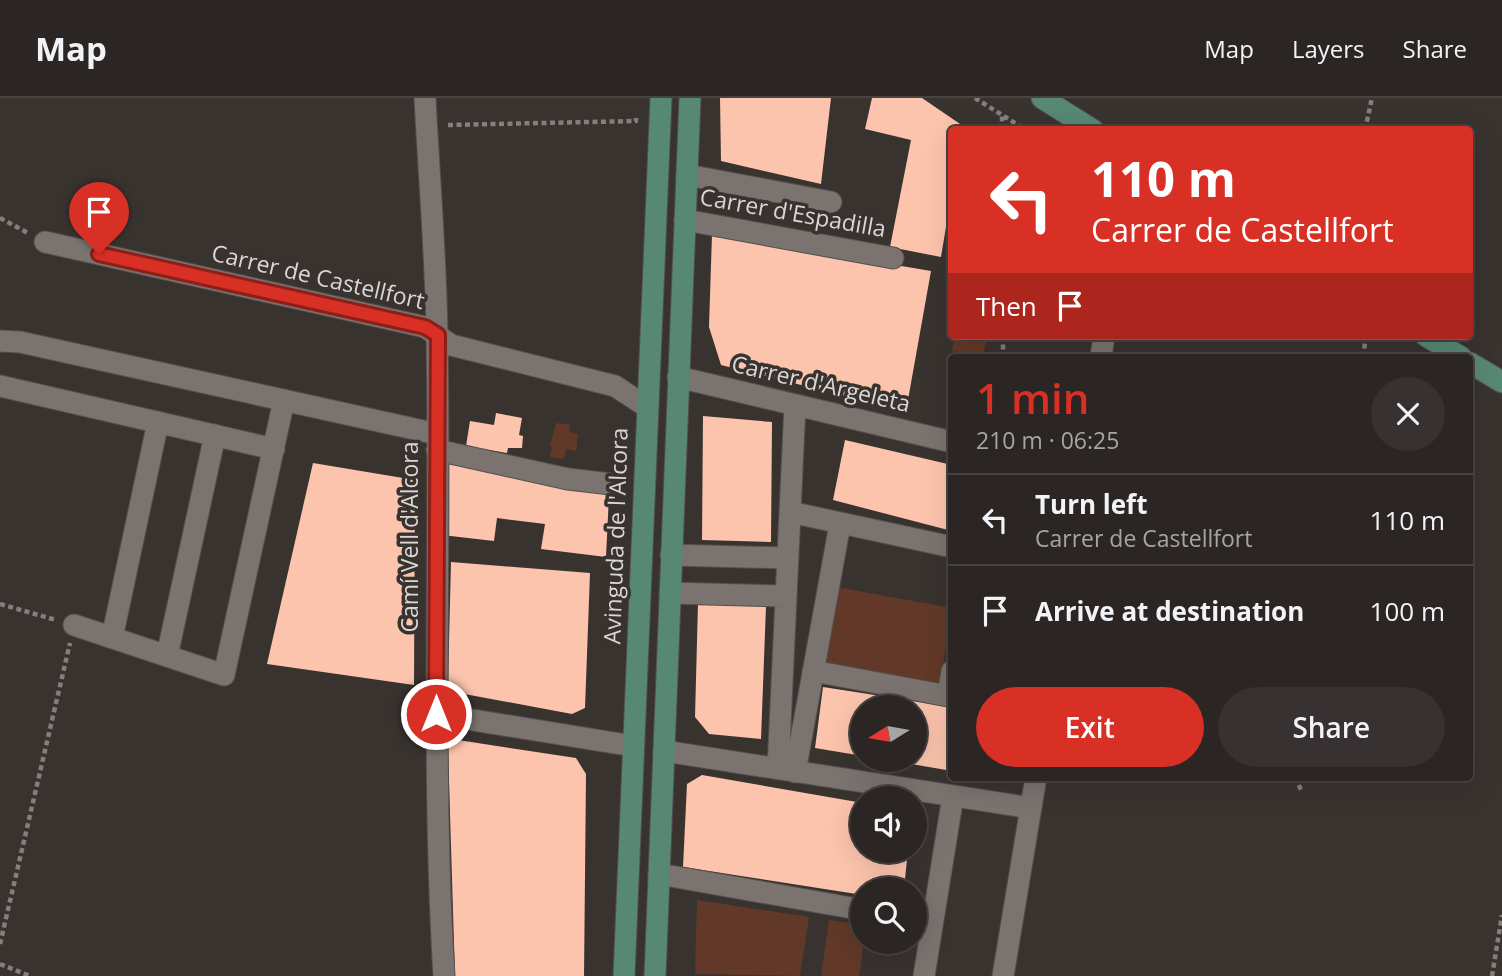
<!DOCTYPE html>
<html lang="en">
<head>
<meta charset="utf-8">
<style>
	body { margin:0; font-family:"Open Sans",sans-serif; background:#373231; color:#f1f3f6; height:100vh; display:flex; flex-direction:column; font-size:26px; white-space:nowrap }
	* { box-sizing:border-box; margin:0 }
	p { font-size:23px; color:#a6a5a6 }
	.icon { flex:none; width:38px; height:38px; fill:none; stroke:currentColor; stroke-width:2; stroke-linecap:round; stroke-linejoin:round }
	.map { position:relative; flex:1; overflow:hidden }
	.panel { position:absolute; left:948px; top:256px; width:525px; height:427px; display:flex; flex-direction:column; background:#2b2624; border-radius:7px; box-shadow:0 7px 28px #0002,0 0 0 2px #474341 }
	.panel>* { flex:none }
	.banner { position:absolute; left:948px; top:28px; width:525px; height:214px; border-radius:7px; box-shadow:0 7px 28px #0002,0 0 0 2px #474341; background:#d93025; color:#fff; overflow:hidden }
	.needle { width:46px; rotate:259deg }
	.tools { position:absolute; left:850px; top:597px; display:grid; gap:14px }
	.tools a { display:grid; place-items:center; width:77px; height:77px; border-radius:50%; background:#2b2624; box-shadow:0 7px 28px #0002,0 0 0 2px #474341; font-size:35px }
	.pin { position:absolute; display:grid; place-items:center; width:60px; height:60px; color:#fff; margin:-72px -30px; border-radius:50% 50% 50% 0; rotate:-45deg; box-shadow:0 0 7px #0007 }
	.pin .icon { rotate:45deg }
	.me { position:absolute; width:77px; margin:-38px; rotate:0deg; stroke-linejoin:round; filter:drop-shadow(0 0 5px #0008) }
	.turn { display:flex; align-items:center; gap:24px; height:147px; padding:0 28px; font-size:32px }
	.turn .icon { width:91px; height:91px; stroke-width:2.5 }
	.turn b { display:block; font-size:49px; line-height:60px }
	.then { display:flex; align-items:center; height:66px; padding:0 28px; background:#0003; gap:14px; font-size:26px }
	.round { display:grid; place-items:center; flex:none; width:74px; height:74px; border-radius:37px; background:#373231 }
	.overview { display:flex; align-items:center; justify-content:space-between; height:119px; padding:0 28px }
	h1 { font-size:42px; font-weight:600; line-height:52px; color:#d93025 }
	.action { display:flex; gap:14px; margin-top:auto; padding:14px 28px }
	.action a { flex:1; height:80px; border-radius:42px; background:#d93025; color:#fff; font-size:28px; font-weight:600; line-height:80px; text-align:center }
	.action a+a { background:#373231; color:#f1f3f6 }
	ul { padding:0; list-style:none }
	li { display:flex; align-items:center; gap:21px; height:91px; padding:0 28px; border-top:2px solid #474341 }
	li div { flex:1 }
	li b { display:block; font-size:26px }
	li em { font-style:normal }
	header { display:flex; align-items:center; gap:42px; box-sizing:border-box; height:98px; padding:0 35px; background:#2b2624; border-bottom:2px solid #474341 }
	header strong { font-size:33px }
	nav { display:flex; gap:38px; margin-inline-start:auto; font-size:24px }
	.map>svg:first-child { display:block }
	.green { fill:#623928 }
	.building { fill:#fcc4ad }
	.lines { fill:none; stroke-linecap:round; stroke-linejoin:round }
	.minor-casing { stroke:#544f4d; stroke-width:23 }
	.major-casing { stroke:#544f4d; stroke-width:23 }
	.path { stroke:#847f7d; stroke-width:4.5; stroke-dasharray:5 3.5; stroke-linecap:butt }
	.minor { stroke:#7a7370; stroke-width:21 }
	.major { stroke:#578874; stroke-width:21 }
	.route-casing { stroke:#8d1f18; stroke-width:18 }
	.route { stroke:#d93025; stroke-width:12 }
	.labels { text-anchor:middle; stroke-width:7; stroke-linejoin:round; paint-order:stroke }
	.street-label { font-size:23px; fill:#dad6d5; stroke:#393330 }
</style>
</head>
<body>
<header>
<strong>Map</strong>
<nav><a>Map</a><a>Layers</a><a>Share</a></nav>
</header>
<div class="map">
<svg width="1502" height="878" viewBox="0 0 1502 878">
	<rect width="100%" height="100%" fill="#393330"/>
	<path class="green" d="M955,238H987L983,259L952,253Z
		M556,325L570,327L569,334L578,336L576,353L566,351L564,361L550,359L552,349L550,348Z
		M836,489L952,510L940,586L822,564Z
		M697,802L809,819L800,878L695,876Z
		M829,822L863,827L864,844L859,878H821Z"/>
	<path class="building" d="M720,0H831L821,86L721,63Z
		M872,0H922L963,28V32H952V93L941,159L890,149L911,42L865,31Z
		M712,136L931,173L906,313L721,267L709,229Z
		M496,315L522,320L519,337L523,338L522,350H508L507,355L466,348L470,323L494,327Z
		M703,318L772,324L771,444L702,442Z
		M845,342L952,367V433L833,402Z
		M444,364L609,397L606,459L541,451L545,426L497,420L494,443L442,437Z
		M313,365L415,382L414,587L267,566Z
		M451,464L590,475L585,610L572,616L459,595L448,583Z
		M698,505L766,508L761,641L709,636L695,619Z
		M823,589L952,609V673L894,663L915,662V609H863V658L815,650Z
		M458,642L576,660L586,676L584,878H455L448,650Z
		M702,677L863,705V752H908L904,791H863V797L683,769L687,686Z"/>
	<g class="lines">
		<defs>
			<path id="minor" d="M425,0C429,79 436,159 437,238C441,451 431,665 444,878
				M687,77L831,104
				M685,122L893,160
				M45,144L425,229L451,247L615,288L647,309
				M0,243L20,244L437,336
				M1101,259L1104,238
				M678,279L952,344
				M0,288L274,351
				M437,352L568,381L611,386
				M790,414L952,449
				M671,457L788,460
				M670,495L786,498
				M74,527L224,577L284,302
				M112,540L158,324
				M167,558L215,337
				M813,573L948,598L952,573
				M436,616L633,648
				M664,653L1031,710
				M778,671L795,307
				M795,674L840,426
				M659,776L863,812
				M924,878L953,698
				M1003,878L1036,679"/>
			<path id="major" d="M1042,0L1093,32
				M1426,238L1461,259
				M1470,265L1502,284
				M624,878L661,0
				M655,878L690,0"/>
		</defs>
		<use href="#minor" class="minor-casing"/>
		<use href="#major" class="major-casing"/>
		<path class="path" d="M975,0L1026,32
			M448,27L636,23V20
			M1002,32V17
			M1365,32L1372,0
			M0,120L28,135
			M947,170L952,171
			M1003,238V259
			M1363,259L1366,238
			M0,506L56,522
			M1296,679L1302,695
			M0,846L70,545
			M0,866L30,878
			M1492,878L1502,817"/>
		<use href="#minor" class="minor"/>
		<use href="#major" class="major"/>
	</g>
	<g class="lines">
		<defs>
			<path id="route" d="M99,156L425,229L438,237L436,616"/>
		</defs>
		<use href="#route" class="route-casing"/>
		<use href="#route" class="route"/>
	</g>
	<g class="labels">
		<g class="street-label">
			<text transform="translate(793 115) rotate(10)" y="8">Carrer d'Espadilla</text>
			<text transform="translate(318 179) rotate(13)" y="8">Carrer de Castellfort</text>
			<text transform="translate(821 286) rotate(13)" y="8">Carrer d'Argeleta</text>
			<text transform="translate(616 438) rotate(-88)" y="8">Avinguda de l'Alcora</text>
			<text transform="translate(410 439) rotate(-90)" y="8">Camí Vell d'Alcora</text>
		</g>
	</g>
</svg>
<div class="tools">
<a><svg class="needle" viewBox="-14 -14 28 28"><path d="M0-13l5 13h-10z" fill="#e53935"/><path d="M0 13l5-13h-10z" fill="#a6a5a6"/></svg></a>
<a><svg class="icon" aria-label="sound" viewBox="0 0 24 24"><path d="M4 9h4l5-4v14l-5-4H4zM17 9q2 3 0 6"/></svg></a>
<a><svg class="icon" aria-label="search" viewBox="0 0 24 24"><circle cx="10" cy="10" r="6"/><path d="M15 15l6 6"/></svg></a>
</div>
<div class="pin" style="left:99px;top:156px;background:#d93025"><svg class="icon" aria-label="arrive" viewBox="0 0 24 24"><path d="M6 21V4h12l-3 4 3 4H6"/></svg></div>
<svg class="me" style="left:436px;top:616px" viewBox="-20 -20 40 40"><circle r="17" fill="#d93025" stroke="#fff" stroke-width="3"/><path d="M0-11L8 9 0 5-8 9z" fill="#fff"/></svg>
<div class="banner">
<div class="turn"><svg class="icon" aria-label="left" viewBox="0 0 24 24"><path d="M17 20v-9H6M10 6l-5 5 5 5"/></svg><div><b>110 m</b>Carrer de Castellfort</div></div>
<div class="then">Then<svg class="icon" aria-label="arrive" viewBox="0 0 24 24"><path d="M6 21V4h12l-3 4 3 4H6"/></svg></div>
</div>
<section class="panel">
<div class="overview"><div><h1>1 min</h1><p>210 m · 06:25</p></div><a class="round"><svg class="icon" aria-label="close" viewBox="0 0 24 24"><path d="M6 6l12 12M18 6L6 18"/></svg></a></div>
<ul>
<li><svg class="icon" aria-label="left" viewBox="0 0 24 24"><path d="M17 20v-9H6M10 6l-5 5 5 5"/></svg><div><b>Turn left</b><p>Carrer de Castellfort</p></div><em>110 m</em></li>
<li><svg class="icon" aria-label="arrive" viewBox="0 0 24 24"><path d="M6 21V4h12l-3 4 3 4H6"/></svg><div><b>Arrive at destination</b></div><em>100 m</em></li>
</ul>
<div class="action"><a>Exit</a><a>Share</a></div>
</section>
</div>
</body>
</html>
